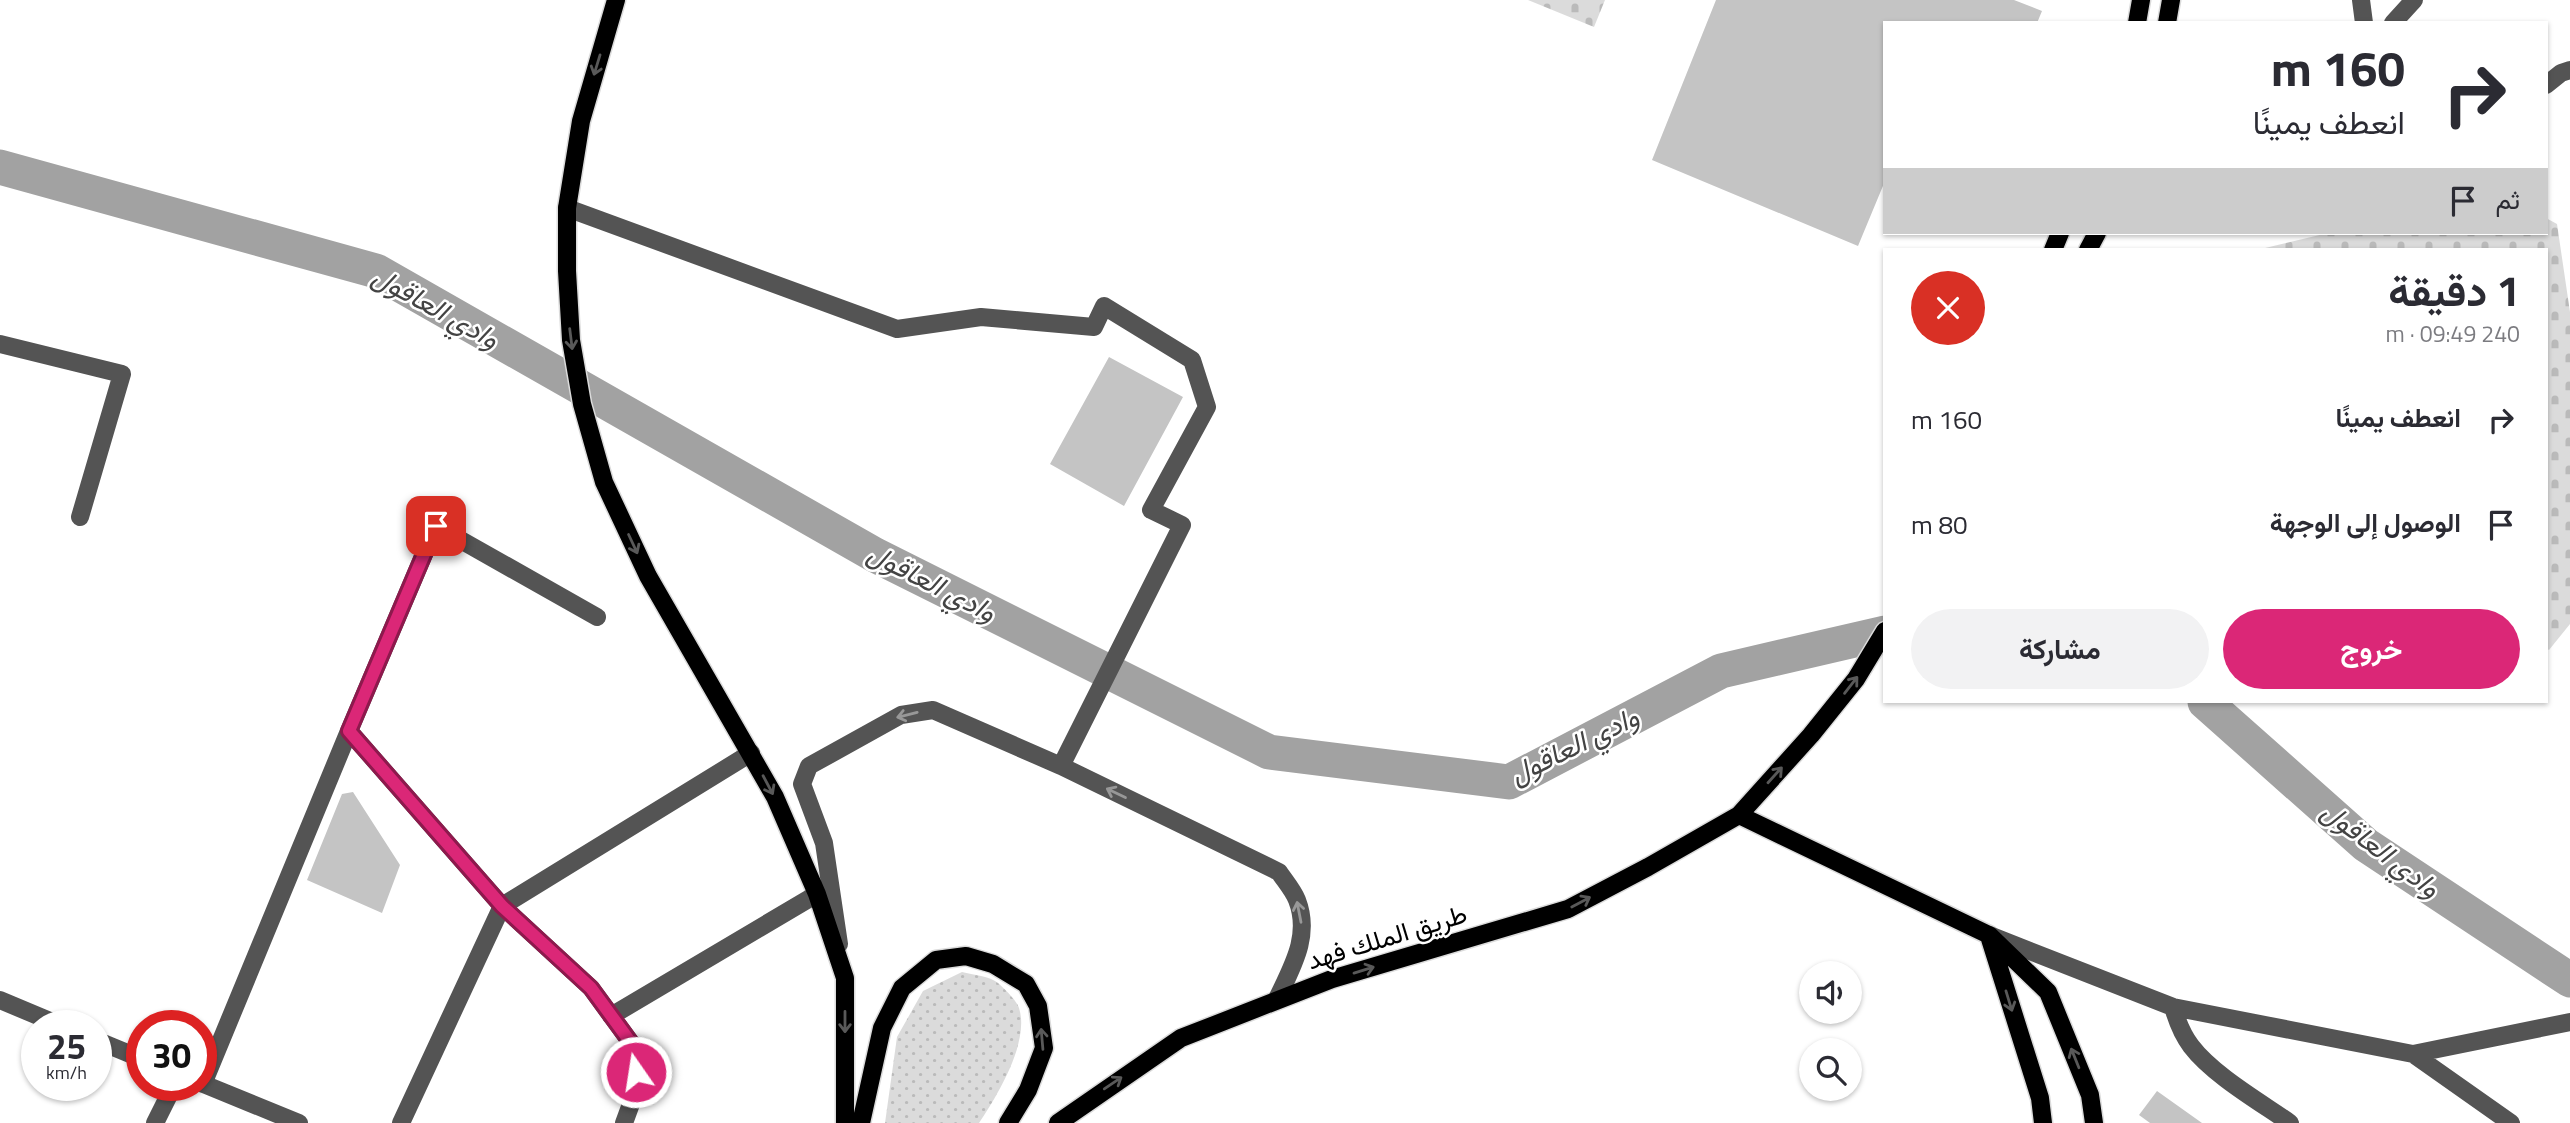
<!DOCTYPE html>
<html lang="ar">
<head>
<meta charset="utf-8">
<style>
	body { margin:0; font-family:"Titillium Web",Vazirmatn,sans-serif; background:#f2f2f3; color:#2b2b33; direction:rtl; height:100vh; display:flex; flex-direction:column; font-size:26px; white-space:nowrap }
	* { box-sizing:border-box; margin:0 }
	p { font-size:23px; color:#7c7c81 }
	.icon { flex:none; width:38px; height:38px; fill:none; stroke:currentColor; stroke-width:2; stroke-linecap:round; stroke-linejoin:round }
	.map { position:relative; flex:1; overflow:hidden; direction:ltr }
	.panel { position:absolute; left:1883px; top:248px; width:665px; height:455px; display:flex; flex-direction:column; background:#fff; border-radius:0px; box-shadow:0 2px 5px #0004; direction:rtl }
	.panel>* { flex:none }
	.top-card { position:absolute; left:1883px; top:21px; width:665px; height:214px; border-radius:0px; box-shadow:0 2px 5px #0004; direction:rtl; background:#fff; color:#2b2b33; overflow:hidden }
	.tools { position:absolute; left:1799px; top:961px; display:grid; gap:14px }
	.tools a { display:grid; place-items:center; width:63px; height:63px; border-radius:50%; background:#fff; box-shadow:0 2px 5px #0004; font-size:35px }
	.speed { position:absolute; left:21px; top:1010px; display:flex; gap:14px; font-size:35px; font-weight:700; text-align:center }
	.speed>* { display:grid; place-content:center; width:91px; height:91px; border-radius:50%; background:#fff; box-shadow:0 2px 5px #0004; line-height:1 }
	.speed small { font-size:18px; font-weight:400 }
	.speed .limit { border:10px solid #d22; background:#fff; color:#111 }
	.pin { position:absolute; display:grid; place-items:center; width:60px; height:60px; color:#fff; margin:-30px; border-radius:14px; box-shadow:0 4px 10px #0006 }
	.me { position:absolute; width:77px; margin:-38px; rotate:347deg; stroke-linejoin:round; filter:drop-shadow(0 0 5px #0008) }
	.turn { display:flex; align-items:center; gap:24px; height:147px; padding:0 28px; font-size:32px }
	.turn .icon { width:91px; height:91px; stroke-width:2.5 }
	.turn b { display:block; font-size:49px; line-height:60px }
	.then { display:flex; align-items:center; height:66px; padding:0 28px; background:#0003; gap:14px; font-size:26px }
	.round { display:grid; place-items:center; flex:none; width:74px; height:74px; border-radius:37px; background:#f2f2f3 }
	.summary { display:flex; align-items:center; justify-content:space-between; height:119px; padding:0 28px }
	h1 { font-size:42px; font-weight:700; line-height:52px }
	.primary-button { display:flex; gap:14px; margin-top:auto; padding:14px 28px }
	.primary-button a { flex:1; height:80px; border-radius:42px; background:#db2777; color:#fff; font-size:28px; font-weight:700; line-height:80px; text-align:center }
	.primary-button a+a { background:#f2f2f3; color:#2b2b33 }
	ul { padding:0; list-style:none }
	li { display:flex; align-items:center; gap:21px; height:105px; padding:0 28px }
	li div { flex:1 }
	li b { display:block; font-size:26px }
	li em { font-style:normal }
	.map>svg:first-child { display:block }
	.grass { fill:url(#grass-dots) }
	.cemetery { fill:url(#cemetery-stones) }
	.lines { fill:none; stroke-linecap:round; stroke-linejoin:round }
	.river { stroke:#a2a2a2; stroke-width:35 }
	.building { fill:#c4c4c4 }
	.major-casing { stroke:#dbdbdb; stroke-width:21 }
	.minor { stroke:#545454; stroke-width:18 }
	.major { stroke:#000; stroke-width:18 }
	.oneway { stroke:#595959 }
	.oneway2 { stroke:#989898 }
	.route-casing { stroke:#8e194d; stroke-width:18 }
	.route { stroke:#db2777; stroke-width:12 }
	.labels { text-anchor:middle; stroke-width:5; stroke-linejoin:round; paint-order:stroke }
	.street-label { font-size:26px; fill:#000; stroke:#fff }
	.water-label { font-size:28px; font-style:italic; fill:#434343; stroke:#fff }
</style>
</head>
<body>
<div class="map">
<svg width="2570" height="1123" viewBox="0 0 2570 1123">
	<defs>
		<pattern id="grass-dots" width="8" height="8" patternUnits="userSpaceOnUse" patternTransform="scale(1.75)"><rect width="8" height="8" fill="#dbdbdb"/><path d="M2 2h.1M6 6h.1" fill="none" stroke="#bababa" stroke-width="1.8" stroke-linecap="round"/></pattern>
		<pattern id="cemetery-stones" width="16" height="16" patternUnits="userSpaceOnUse" patternTransform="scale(1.75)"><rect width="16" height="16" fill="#dbdbdb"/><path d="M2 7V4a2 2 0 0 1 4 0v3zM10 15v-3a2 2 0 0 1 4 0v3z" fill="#bababa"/></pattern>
	</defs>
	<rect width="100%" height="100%" fill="#fff"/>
	<path class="grass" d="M962,972C973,975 990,976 998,983C1004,988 1017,1001 1019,1008C1030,1042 997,1096 979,1123H885L897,1037L923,991Z"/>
	<path class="cemetery" d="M1528,0H1605L1594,27Z
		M2546,218L2557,224L2570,312V624L2549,650L2546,648V250L2261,249L2328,233H2546Z"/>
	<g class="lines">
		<path class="river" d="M0,167L376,271L875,555L1269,752L1509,782L1721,671L1885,633
			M2205,702L2366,845L2570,980"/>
	</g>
	<path class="building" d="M1716,0H2014L2042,11L2037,23H1885V181L1858,246L1652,160Z
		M1109,357L1183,397L1124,506L1050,464Z
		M353,792L400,865L382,913L307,880L342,794Z
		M2157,1091L2202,1123H2150L2139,1115Z"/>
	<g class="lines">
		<defs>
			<path id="major" d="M616,0L581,121L567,208V271L571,340L582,404L604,482L648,576L775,797L817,894L845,978V1123
				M2137,23L2141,0
				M2167,23L2171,0
				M2053,250L2060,233
				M2088,250L2097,233
				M1739,815L1989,935L2048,992L2090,1095L2094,1123
				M1990,939L2040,1098L2043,1123
				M861,1123L882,1028L902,988L936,960L966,956L993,964L1026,984L1038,1006L1044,1048L1028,1090L1008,1123
				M1058,1123L1181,1038L1332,979L1568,909L1648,867L1739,815L1811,735L1856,679L1885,631"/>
		</defs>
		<use href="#major" class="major-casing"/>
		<path class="minor" d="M2361,0L2364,23
			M2393,23L2414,0
			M2546,85L2561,73L2570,70
			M567,208L897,329L981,317L1094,327L1104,306L1192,360L1207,407L1151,510L1182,525L1061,766
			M0,344L122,374L80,517
			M597,617L436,526L349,731L502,906L591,988L637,1051L635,1093L624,1123
			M1989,935L2173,1007L2413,1054L2511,1123
			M839,944L824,843L802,784L809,766L901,715L933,710L1061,766L1279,872C1285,881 1293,890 1297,900C1311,936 1292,967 1277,999
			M0,1000L62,1026
			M2173,1007C2177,1021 2182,1034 2191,1046C2213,1075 2260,1102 2290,1123
			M611,1016L817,894
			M96,1040L142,1059
			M2413,1054L2570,1022
			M201,1083L299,1123
			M203,1084L349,731
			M155,1123L174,1085
			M401,1123L502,906L751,753"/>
		<use href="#major" class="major"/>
	</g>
	<defs><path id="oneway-shaft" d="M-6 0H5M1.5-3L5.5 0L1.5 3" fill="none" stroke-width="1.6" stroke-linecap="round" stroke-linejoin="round" transform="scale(1.75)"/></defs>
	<g class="oneway">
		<use href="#oneway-shaft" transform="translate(597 65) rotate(107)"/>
		<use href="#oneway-shaft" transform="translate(571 339) rotate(83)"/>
		<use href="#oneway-shaft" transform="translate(633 544) rotate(65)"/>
		<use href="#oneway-shaft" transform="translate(1851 685) rotate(-52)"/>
		<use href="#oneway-shaft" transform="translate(1775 775) rotate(-48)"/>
		<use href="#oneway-shaft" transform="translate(768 785) rotate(62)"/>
		<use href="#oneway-shaft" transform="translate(1581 902) rotate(-28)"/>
		<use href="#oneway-shaft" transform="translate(1364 970) rotate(-17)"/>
		<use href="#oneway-shaft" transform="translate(2009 1001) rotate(73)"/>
		<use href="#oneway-shaft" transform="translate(845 1022) rotate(90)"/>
		<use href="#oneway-shaft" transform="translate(1042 1039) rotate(-95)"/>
		<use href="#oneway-shaft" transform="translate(2075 1058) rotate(-112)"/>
		<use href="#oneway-shaft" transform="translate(1113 1083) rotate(-34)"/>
	</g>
	<g class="oneway2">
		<use href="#oneway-shaft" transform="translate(907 715) rotate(166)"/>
		<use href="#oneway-shaft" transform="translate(1116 793) rotate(-154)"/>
		<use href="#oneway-shaft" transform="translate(1299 912) rotate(-101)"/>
	</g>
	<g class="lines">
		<defs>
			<path id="route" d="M436,526L349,731L502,906L591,988L637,1051L636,1072"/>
		</defs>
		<use href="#route" class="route-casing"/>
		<use href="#route" class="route"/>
	</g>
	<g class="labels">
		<g class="street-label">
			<text transform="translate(1387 937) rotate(-17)" y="9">طريق الملك فهد</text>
		</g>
		<g class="water-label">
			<text transform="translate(436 307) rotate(29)" y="10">وادي العاقول</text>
			<text transform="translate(932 582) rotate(27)" y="10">وادي العاقول</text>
			<text transform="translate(1574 745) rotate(-26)" y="10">وادي العاقول</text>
			<text transform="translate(2381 849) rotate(37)" y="10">وادي العاقول</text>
		</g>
	</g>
</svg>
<div class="tools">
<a><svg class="icon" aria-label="sound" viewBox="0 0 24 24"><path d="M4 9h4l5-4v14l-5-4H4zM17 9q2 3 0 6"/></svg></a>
<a><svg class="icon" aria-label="search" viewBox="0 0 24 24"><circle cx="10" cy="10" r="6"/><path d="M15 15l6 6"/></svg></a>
</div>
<div class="speed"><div>25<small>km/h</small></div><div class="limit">30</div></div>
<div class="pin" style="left:436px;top:526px;background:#d93025"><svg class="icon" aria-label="arrive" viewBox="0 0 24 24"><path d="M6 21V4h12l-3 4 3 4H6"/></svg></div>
<svg class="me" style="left:636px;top:1072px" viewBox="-20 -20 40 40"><circle r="17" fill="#db2777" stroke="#fff" stroke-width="3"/><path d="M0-11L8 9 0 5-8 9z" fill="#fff"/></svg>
<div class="top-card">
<div class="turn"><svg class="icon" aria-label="right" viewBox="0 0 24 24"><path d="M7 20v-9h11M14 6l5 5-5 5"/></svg><div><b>160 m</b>انعطف يمينًا</div></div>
<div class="then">ثم<svg class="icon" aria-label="arrive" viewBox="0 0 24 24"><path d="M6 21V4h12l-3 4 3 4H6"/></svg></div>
</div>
<section class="panel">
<div class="summary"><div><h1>1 دقيقة</h1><p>240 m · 09:49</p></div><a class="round" style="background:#d93025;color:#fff"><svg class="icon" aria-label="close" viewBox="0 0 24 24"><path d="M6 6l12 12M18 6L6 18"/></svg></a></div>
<ul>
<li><svg class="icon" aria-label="right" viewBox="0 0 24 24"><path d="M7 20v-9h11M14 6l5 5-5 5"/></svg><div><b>انعطف يمينًا</b></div><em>160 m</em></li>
<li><svg class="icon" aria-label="arrive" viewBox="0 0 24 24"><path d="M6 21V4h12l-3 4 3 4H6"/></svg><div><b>الوصول إلى الوجهة</b></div><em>80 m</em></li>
</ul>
<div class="primary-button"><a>خروج</a><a>مشاركة</a></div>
</section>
</div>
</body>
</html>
